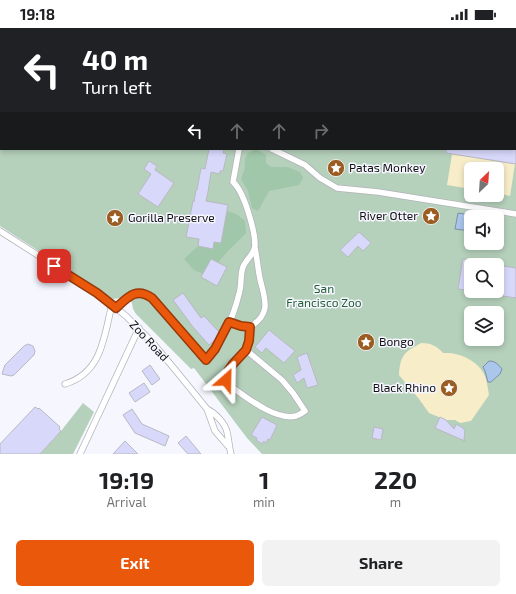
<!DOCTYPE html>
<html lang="en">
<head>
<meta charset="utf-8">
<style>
	body { margin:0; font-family:"Exo 2",sans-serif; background:#f2f2f2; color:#202124; height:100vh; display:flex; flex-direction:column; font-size:15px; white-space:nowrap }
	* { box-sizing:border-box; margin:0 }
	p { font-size:13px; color:#757577 }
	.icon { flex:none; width:22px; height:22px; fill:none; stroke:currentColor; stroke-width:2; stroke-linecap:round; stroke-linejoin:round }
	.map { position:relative; height:426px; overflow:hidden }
	.details { display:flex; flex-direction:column; background:#fff; flex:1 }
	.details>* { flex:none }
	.banner { position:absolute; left:0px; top:0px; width:516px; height:122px; box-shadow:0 2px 6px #0003; background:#202124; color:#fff; overflow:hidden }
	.needle { width:26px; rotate:25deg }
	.fabs { position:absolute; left:464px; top:134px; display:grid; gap:8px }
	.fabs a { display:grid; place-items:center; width:40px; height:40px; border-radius:6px; background:#fff; box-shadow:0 2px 6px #0003; font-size:20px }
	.pin { position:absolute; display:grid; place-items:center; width:34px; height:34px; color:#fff; margin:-17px; border-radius:8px; box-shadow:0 2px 6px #0006 }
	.me { position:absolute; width:44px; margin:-22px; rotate:25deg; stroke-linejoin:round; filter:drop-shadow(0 0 3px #0008) }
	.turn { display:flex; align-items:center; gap:14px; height:84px; padding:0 16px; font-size:18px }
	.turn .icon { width:52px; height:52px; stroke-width:2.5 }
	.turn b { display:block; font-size:28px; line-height:34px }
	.lanes { display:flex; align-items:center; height:38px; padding:0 16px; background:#0003; justify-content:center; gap:20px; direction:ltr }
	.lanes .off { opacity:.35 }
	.eta { display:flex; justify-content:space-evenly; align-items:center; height:68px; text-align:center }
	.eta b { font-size:24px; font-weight:700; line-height:28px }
	.action { display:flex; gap:8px; margin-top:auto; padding:8px 16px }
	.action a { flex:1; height:46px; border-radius:6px; background:#ea580c; color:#fff; font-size:16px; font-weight:700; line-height:46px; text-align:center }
	.action a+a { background:#f2f2f2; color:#202124 }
	.status { display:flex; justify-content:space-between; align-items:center; height:28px; padding:0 20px; background:#fff; direction:ltr }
	.status svg { height:11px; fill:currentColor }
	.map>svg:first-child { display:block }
	.green { fill:#b5d0bb; fill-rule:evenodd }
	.forest { fill:#a0c7a9 }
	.sand { fill:#f7edc8 }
	.water { fill:#aac6ea; stroke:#7c8faa }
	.building { fill:#d8d8fb; stroke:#b9b9c2 }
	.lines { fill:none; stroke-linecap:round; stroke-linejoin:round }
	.lane-casing { stroke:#b3b3bb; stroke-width:7 }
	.lane { stroke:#fff; stroke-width:5.5 }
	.route-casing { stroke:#983908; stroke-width:10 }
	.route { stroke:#ea580c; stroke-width:7 }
	.labels { text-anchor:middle; stroke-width:3; stroke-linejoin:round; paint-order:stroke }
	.poi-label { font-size:12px; fill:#101013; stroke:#f6f6ff; text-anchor:start }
	.park-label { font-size:12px; fill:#256038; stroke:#f6f6ff }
	.street-label { font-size:12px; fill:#101013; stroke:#f6f6ff }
</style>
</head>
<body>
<div class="status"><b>19:18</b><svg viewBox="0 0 49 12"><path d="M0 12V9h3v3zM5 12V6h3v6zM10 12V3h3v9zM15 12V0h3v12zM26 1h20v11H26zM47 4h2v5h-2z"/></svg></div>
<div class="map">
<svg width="516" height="426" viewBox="0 0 516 426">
	<rect width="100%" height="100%" fill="#f6f6ff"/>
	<path class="green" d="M0,0H516V426H262L247,410L194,340L191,341L136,286L133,281L132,275L127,269L113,271L0,198ZM1,1H515V121H1ZM471,141H497V167H471ZM471,189H497V215H471ZM471,237H497V263H471ZM471,285H497V311H471Z
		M83,375L94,384L73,426H40L61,403Z"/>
	<path class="forest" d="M256,121L266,127V135L271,139H288L300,144L303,150L299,157L269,163L258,183L252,180L248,163L241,151L245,140V131L248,125Z
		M227,183L236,186L245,193L246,205C236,216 226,223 218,235L211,231L203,246L194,242L184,231L198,218L213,221L214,214L221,215Z"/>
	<path class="sand" d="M452,126L515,136L510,168L497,165V141H471V161L447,157Z
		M421,315C431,315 437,318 443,325C459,324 478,332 485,348C487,353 488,361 489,367L471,393L460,395L455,392H446L429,385L419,371L399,347C400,328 404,324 421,315Z"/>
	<path class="water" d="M458,185L484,189H471V203L455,201Z
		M489,333C495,333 498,336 502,341L500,346L491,354H488L485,343L483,339Z"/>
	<path class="building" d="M209,121H224L223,125L227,126L223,143H220V146L211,144L208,164L206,173L228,177L221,215L214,214L213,221L198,218L199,211L186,209L193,173L194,174L196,162H197L201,140L205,141Z
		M446,121H516V136L446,125Z
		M149,133L157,138L155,142L174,155L158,179L138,166L151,146L144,141Z
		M359,204L371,215L363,223L358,218L348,229L340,222Z
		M211,231L227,239L217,258L201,249Z
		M463,231L471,233V263L458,261Z
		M497,237L516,240V270L497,267Z
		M183,265L201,290L204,288L220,305L217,310L209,317L193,299L173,272Z
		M269,302L295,323L284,335L266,320L262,325L255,319Z
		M28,316L33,318L35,323L34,327L14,347L11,348L2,346L5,337L24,318Z
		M307,325L318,357L307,360L304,350L297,355L293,347L301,342L297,329Z
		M150,337L160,351L152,357L142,343Z
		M144,355L150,364L135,374L129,365Z
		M35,379L38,381L39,380L60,399L59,401L61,403L40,426H0V416Z
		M132,381L142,396L169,408L165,418L135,405L123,387Z
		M262,389L277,397L270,412L268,411L266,415L264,413L262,416L256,412L257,410L251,407Z
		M440,389L446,392L454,401L456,396L463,400L465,403L464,411L465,413L435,400Z
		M374,399L383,401L381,412L372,410Z
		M186,408L201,426H188L178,415Z
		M125,413L138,426H113Z"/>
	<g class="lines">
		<defs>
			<path id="lane" d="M216,0V1
				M405,0L406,1
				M515,19L516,18
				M272,121L305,137L320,150L337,160L378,164L516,186
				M0,203L97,265L126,288L152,314L177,344L207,381L215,403L228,418
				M116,280C128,268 136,259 152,270L206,332C222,314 233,290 239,266C242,257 240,247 243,239C246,231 255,226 255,217C255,203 244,163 233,154L239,121
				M229,294L241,298L250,299C272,285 265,272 260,251C258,241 257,230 255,220
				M246,322L282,352L293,365L305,383C302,385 299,387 296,388C275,393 245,368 229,357L226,352C229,335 240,333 246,321C250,314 250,306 250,299
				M65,356C102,345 104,309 112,276
				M207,381C215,385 225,395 227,404C229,412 229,419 231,426
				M80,426L139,300"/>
		</defs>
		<use href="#lane" class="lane-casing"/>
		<use href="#lane" class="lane"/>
	</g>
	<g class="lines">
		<defs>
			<path id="route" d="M54,238L97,265L116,280C128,269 136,259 152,270L206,332L215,321L229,294L241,298L250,299L249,313L246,322L233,336L228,343L226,352"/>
		</defs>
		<use href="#route" class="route-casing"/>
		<use href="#route" class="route"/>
	</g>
	<defs>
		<symbol id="sight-disc" viewBox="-11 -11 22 22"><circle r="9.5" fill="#9a5c21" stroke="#f6f6ff"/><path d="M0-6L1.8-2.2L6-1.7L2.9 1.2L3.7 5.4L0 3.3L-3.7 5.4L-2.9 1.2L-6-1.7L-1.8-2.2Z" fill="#fff"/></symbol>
	</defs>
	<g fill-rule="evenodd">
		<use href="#sight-disc" x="326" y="130" width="20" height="20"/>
		<use href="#sight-disc" x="421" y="178" width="20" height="20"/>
		<use href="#sight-disc" x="105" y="180" width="20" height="20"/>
		<use href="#sight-disc" x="356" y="304" width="20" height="20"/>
		<use href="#sight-disc" x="439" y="350" width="20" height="20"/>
	</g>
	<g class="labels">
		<g class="poi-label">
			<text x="349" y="144">Patas Monkey</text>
			<text x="418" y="192" text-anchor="end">River Otter</text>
			<text x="128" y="194">Gorilla Preserve</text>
			<text x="379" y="318">Bongo</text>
			<text x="436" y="364" text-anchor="end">Black Rhino</text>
		</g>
		<g class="park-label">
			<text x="324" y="265">San<tspan x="324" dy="14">Francisco Zoo</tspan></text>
		</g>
		<g class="street-label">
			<text transform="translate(149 313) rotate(47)" y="4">Zoo Road</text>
		</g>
	</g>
</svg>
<div class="fabs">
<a><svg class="needle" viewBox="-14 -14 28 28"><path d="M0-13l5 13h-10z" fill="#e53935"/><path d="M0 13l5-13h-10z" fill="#757577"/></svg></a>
<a><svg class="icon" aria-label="sound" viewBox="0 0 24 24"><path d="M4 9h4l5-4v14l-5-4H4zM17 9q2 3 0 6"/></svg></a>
<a><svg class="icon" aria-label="search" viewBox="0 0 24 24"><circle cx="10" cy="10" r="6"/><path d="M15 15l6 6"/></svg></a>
<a><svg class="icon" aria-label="layers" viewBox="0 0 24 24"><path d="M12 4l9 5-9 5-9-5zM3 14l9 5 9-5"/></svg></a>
</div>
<div class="pin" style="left:54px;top:238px;background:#d93025"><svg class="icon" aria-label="arrive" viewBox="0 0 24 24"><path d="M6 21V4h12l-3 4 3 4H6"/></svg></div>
<svg class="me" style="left:226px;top:352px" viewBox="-20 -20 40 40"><path d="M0-17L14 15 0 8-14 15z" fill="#ea580c" stroke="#fff" stroke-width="4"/></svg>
<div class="banner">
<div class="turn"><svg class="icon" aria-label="left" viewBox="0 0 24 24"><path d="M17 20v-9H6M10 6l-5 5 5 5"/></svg><div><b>40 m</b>Turn left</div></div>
<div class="lanes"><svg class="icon" aria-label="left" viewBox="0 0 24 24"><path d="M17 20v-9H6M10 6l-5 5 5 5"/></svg><svg class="icon off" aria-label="ahead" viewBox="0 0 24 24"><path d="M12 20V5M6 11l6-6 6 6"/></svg><svg class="icon off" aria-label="ahead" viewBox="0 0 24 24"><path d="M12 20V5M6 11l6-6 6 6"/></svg><svg class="icon off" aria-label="right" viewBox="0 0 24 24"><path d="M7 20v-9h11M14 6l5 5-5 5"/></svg></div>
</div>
</div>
<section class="details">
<div class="eta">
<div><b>19:19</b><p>Arrival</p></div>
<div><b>1</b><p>min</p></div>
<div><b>220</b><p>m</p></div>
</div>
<div class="action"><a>Exit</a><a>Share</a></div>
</section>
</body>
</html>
